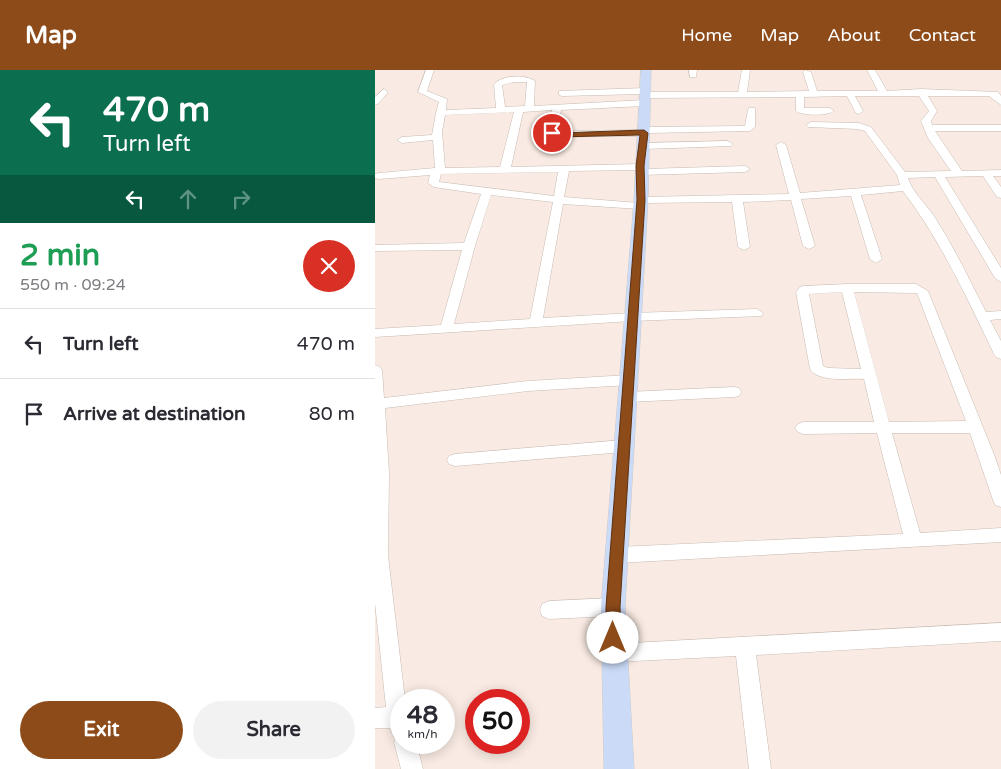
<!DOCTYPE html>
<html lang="en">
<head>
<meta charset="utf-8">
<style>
	body { margin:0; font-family:"Varela Round",sans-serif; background:#f2f2f3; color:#2b2b33; height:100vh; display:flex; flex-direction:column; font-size:19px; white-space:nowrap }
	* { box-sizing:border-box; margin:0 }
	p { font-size:16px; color:#7c7c81 }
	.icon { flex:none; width:28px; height:28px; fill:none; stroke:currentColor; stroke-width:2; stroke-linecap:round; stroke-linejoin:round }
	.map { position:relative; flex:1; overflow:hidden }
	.drawer { display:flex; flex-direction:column; background:#fff; width:375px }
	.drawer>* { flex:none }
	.top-card { background:#0b6e4f; color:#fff; overflow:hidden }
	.speed { position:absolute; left:15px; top:619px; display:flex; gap:10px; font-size:25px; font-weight:700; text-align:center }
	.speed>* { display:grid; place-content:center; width:65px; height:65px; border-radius:50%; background:#fff; box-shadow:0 2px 12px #0003; line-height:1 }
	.speed small { font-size:12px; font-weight:400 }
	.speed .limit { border:8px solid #d22; background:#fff; color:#111 }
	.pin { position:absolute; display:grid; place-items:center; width:42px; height:42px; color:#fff; margin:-21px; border:2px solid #fff; border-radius:50%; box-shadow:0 1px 5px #0007 }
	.me { position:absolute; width:55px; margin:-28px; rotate:0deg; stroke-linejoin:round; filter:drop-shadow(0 0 4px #0008) }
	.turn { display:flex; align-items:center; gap:18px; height:105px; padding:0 20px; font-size:22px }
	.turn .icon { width:65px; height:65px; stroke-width:2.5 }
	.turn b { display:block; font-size:35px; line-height:42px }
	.lanes { display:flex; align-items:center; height:48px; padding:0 20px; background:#0003; justify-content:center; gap:25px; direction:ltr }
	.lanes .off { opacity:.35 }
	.round { display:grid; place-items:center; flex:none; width:52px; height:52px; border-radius:26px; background:#f2f2f3 }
	.headline { display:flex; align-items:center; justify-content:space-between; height:85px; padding:0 20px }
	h1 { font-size:30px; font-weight:800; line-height:38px; color:#1e9e55 }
	.primary-button { display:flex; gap:10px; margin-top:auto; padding:10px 20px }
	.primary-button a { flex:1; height:58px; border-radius:30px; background:#8e4b1a; color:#fff; font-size:20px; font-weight:800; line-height:58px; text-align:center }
	.primary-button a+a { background:#f2f2f3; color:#2b2b33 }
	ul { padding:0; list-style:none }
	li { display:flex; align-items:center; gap:15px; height:70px; padding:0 20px; border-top:1px solid #e1e1e2 }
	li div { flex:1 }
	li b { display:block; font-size:19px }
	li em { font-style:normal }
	header { display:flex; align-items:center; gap:30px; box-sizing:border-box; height:70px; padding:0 25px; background:#8e4b1a; color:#fff }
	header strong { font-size:24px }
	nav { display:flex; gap:28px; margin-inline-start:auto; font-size:18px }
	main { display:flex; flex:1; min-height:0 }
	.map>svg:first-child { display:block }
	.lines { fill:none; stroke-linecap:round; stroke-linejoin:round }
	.minor-casing { stroke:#c8bbb3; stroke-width:1 }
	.major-casing { stroke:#cdcccb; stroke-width:1 }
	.minor { fill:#fff; fill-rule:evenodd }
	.major { fill:#cadaf7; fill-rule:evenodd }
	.route { fill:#8e4b1a; stroke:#5c3111 }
</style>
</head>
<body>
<header>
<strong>Map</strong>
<nav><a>Home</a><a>Map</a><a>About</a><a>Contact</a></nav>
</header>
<main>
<section class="drawer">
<div class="top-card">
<div class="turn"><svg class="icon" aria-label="left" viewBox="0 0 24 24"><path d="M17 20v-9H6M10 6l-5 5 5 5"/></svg><div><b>470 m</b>Turn left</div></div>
<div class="lanes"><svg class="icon" aria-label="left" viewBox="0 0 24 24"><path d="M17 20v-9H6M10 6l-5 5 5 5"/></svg><svg class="icon off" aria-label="ahead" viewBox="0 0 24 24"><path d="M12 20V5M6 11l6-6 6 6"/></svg><svg class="icon off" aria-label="right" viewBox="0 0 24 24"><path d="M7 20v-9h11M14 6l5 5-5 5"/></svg></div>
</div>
<div class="headline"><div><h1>2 min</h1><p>550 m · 09:24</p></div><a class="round" style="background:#d93025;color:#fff"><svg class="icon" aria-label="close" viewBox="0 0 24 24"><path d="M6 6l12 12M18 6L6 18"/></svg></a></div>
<ul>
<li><svg class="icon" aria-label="left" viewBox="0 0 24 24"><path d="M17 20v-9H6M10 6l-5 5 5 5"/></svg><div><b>Turn left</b></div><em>470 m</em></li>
<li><svg class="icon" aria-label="arrive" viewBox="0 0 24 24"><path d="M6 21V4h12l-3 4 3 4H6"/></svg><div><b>Arrive at destination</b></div><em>80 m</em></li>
</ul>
<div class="primary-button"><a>Exit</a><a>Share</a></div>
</section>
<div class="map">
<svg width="626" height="699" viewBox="0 0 626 699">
	<rect width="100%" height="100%" fill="#f9ebe3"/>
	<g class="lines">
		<defs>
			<path id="minor" d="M51,0H59L52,21L72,29L71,40L121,38L119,14C128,5 150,4 160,11L159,36L269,30L273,33L269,36L186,40L182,61L264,60L269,57L370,56L373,40L374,38H380V57L375,61L274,63L269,66L179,67L172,63L177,40L148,42L136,97L265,94L269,95V99L370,96L375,99L370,102L266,105L262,104V100L194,101L189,127L264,133L261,130L266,127L414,124L401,75L406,72L411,75L425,123L525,115L522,105L490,61L483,59L433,57L431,55L436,52L484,53L496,57L530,102L576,101L553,68L546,51L554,41L544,26H480L488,41L484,44L481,43L472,26L429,27V38H455L459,41C452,46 428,46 421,41V27L270,28L267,27V24L187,26L184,25V21L270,18L273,19V22H363L367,0H375L372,22L434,21L428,2L430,0L436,2L442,21H503L492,0H500L512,21L546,19L623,22L626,26V35L614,26H553L562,41L556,51L557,55H626V61H560L587,101L626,100V106H618L626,117V128L622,127L608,106L570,107L626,198V212L620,208L560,107L533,108C538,123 550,133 559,146C579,177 594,209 611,242L626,241V249L615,250L626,271V289L621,287L619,284C592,228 566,171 528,121L486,125L507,189L501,193L495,189L476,126L426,129L440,176L434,179L428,176L416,130L368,132L375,177L369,180L363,177L357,132L267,133L270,136L265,139L188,134L168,248L257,243L382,239L388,243L387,246L257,251L0,267V259L66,255L87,180L0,181V175L89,173L106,124L59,117L53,113L55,105L4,109L0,108V104L4,103L60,98L58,70L27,73L22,70L27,67L57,65L61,43L64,32L43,22ZM139,12H152L150,36L130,37L127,15ZM139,42L125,97L70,98L67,62L70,45ZM183,102L179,126L64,112L66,104ZM116,125L178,132L155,249L79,254L100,176Z
				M314,0H322L321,7H315Z
				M9,19L13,22L3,34L0,35V27Z
				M353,71L358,74L356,76L269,79L264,76L269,73Z
				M472,214H541L553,221L620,387L626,405V437L620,435L618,430L595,363H517L545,463L626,458V472L242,493L236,490L233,485L236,480L242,477L528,464L502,363L428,364L423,362L420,358L423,354L428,352H499L489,309C474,308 444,313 435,299L421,222L425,217L429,216ZM467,222L486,299L453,298L448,296L434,224ZM479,222L542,223L591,351L514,352Z
				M0,295L5,297L7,300L9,328L153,311L254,305L259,307L261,310L259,313L254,315L153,321L10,338L14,403L13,486L30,630H26V672H41L48,699H26L19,672L21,668L19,667L15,658H0V638L11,637L0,533Z
				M359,317L364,318L366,322L364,326L359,327L253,332L248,331L246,327L248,323L253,322Z
				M249,370L254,372L257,376L254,380L249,382L80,396L74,394L72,390L74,386L80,384Z
				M238,528L245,531L247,537L245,543L238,546L174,549L167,546L165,540L167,534L174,531Z
				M626,553V571L381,585L396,699H374L361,586L239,592L232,590L229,583L232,576L239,574Z"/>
			<path id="major" d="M266,0H276L273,130L250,537L259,699H229L226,537L259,130Z"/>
		</defs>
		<use href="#minor" class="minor-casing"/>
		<use href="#major" class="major-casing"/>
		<use href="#minor" class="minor"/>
		<use href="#major" class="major"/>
	</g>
	<path class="route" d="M269,60L273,63L269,96L270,130L245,537L246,568L244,573L238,575L233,573L231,568V537L262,130L261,96L265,65L182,67L173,63L177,61L183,63Z"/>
</svg>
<div class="speed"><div>48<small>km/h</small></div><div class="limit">50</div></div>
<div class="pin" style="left:177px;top:63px;background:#d93025"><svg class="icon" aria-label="arrive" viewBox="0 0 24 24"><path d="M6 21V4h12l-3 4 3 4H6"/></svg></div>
<svg class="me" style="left:238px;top:568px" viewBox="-20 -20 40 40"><circle r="19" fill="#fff"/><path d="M0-13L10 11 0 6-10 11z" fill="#8e4b1a"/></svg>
</div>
</main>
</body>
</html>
